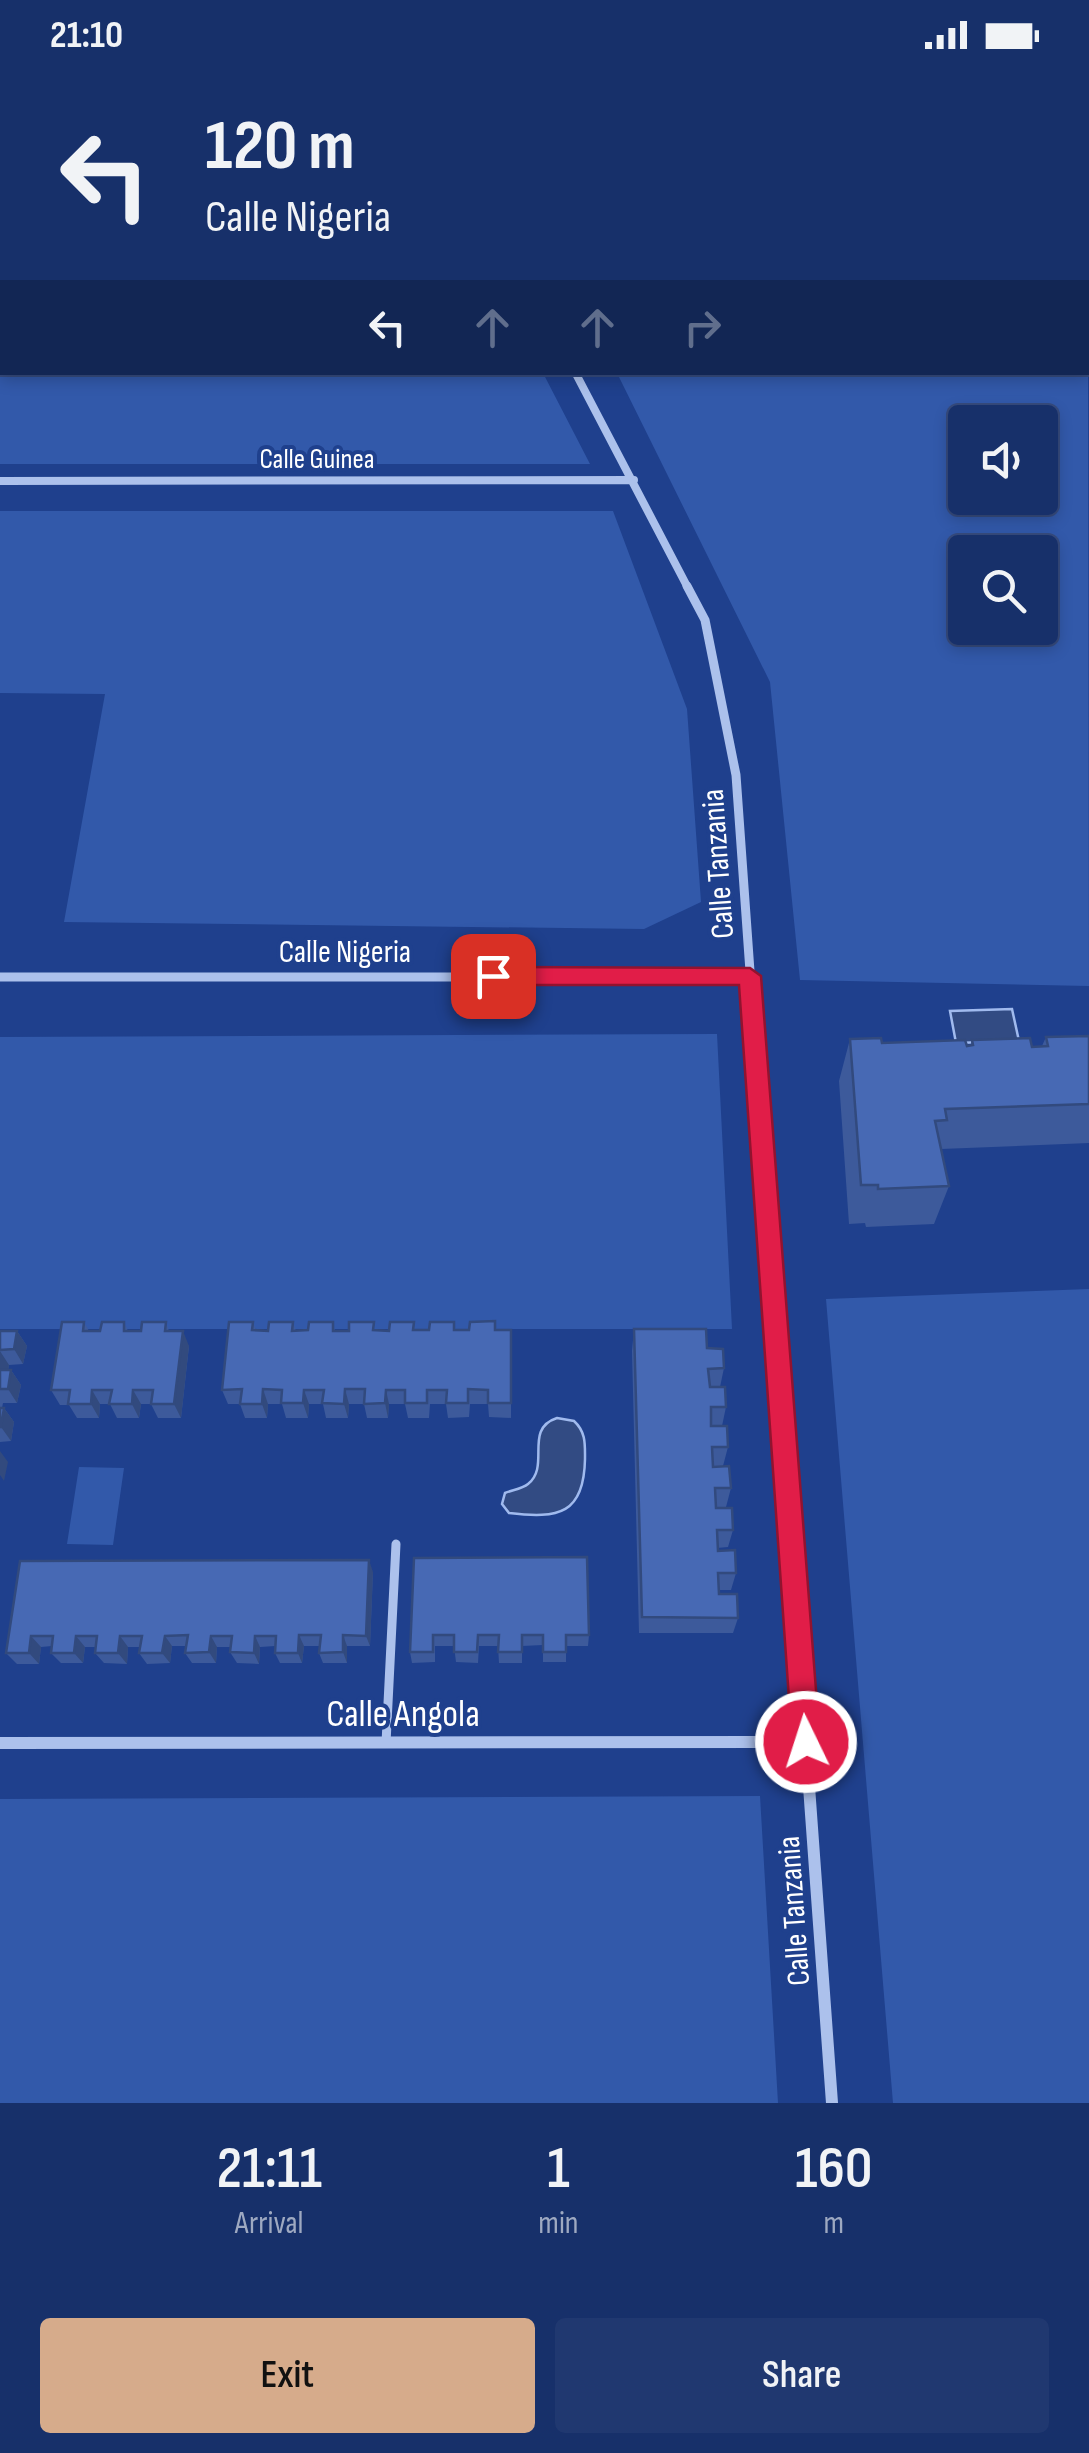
<!DOCTYPE html>
<html lang="en">
<head>
<meta charset="utf-8">
<style>
	body { margin:0; font-family:"Sofia Sans Condensed",sans-serif; background:#203870; color:#f1f3f6; height:100vh; display:flex; flex-direction:column; font-size:38px; white-space:nowrap }
	* { box-sizing:border-box; margin:0 }
	p { font-size:32px; color:#9ea9c1 }
	.icon { flex:none; width:55px; height:55px; fill:none; stroke:currentColor; stroke-width:2; stroke-linecap:round; stroke-linejoin:round }
	.map { position:relative; height:2033px; overflow:hidden }
	.sheet { display:flex; flex-direction:column; background:#17306a; flex:1 }
	.sheet>* { flex:none }
	.hud { position:absolute; left:0px; top:0px; width:1090px; height:305px; box-shadow:0 5px 15px #0003,0 0 0 2px #364b7e; background:#17306a; color:#f1f3f6; overflow:hidden }
	.controls { position:absolute; left:948px; top:335px; display:grid; gap:20px }
	.controls a { display:grid; place-items:center; width:110px; height:110px; border-radius:10px; background:#17306a; box-shadow:0 5px 15px #0003,0 0 0 2px #364b7e; font-size:50px }
	.pin { position:absolute; display:grid; place-items:center; width:85px; height:85px; color:#fff; margin:-42px; border-radius:20px; box-shadow:0 5px 15px #0006 }
	.me { position:absolute; width:110px; margin:-55px; rotate:356deg; stroke-linejoin:round; filter:drop-shadow(0 0 8px #0008) }
	.turn { display:flex; align-items:center; gap:35px; height:210px; padding:0 40px; font-size:45px }
	.turn .icon { width:130px; height:130px; stroke-width:2.5 }
	.turn b { display:block; font-size:70px; line-height:85px }
	.lanes { display:flex; align-items:center; height:95px; padding:0 40px; background:#0003; justify-content:center; gap:50px; direction:ltr }
	.lanes .off { opacity:.35 }
	.eta { display:flex; justify-content:space-evenly; align-items:center; height:170px; text-align:center }
	.eta b { font-size:60px; font-weight:600; line-height:70px }
	.cta { display:flex; gap:20px; margin-top:auto; padding:20px 40px }
	.cta a { flex:1; height:115px; border-radius:10px; background:#d6ab8b; color:#111; font-size:40px; font-weight:600; line-height:115px; text-align:center }
	.cta a+a { background:#203870; color:#f1f3f6 }
	.status { display:flex; justify-content:space-between; align-items:center; height:70px; padding:0 50px; background:#17306a; direction:ltr }
	.status svg { height:28px; fill:currentColor }
	.map>svg:first-child { display:block }
	.green { fill:#3259aa; fill-rule:evenodd }
	.water { fill:#324b83; stroke:#a0baee; stroke-width:2.5 }
	.lines { fill:none; stroke-linecap:round; stroke-linejoin:round }
	.path { stroke:#acc1ec; stroke-width:5; stroke-dasharray:4 5; stroke-linecap:butt }
	.lane { stroke:#acc1ec; stroke-width:9 }
	.street-far2 { stroke:#acc1ec; stroke-width:8 }
	.street-far1 { stroke:#acc1ec; stroke-width:9 }
	.street { stroke:#acc1ec; stroke-width:12 }
	.secondary { fill:#d8e2f9; fill-rule:evenodd }
	.wall { fill:#3d5a9b }
	.shaded-wall { fill:#324a7e }
	.building { fill:#4769b4; stroke:#324a7e; stroke-width:2.5 }
	.route { fill:#e11d48; stroke:#92132f; stroke-width:2.5 }
	.labels { text-anchor:middle; stroke-width:8; stroke-linejoin:round; paint-order:stroke }
	.far-street-label { font-size:28px; fill:#fff; stroke:#1f408d }
	.street-label { font-size:32px; fill:#fff; stroke:#1f408d }
	.near-street-label { font-size:38px; fill:#fff; stroke:#1f408d }
</style>
</head>
<body>
<div class="status"><b>21:10</b><svg viewBox="0 0 49 12"><path d="M0 12V9h3v3zM5 12V6h3v6zM10 12V3h3v9zM15 12V0h3v12zM26 1h20v11H26zM47 4h2v5h-2z"/></svg></div>
<div class="map">
<svg width="1089" height="2033" viewBox="0 0 1089 2033">
	<rect width="100%" height="100%" fill="#1f408d"/>
	<path class="green" d="M0,134L2,302L543,303L590,394H0Z
		M1088,295L1089,916L800,910L770,612L617,303L1088,302ZM965,352H1040V428H965ZM965,482H1040V558H965Z
		M0,441H613L687,639L701,832L644,859L64,852L105,624L0,623Z
		M717,964L732,1259H0V967Z
		M1089,1219V2033H893L826,1229Z
		M79,1397L124,1398L113,1475L67,1474Z
		M760,1726L778,2033H0V1729Z"/>
	<path class="water" d="M1012,939L1019,971L956,973L950,941Z
		M557,1348L574,1351C586,1362 585,1374 585,1389C584,1444 559,1449 509,1443L502,1434L505,1423C512,1420 522,1419 528,1414C551,1396 523,1359 557,1348Z"/>
	<g class="lines">
		<path class="path" d="M1061,0L1068,2"/>
		<path class="lane" d="M386,1673L396,1474"/>
		<path class="street-far2" d="M575,302L688,518
			M0,411L634,410"/>
		<path class="street-far1" d="M687,516L705,550L736,705L770,1182
			M0,907H750"/>
		<path class="street" d="M770,1180L832,2033
			M0,1673L806,1672"/>
		<path class="secondary" d="M1012,0H1026L1027,2H1013Z
			M1088,74H1089V83H1088Z"/>
	</g>
	<path class="wall" d="M1089,966V1073L941,1079L949,1116L934,1154L866,1157L865,1153L849,1154L839,1011L850,969L882,973L967,976H970L972,970L1032,977L1042,976L1046,967Z
		M84,1252L89,1261H100L124,1252L128,1261H141L166,1252L169,1261L189,1276L181,1348H158L151,1334H141L139,1348H117L110,1334H100L99,1348H77L69,1335H60L51,1320Z
		M253,1252L256,1260L268,1261L293,1252L296,1261L308,1260L333,1252L335,1261H389L414,1252L415,1260H511V1348L489,1347L488,1334H470L469,1347L448,1348L446,1334H430L429,1348H408L405,1334H389L388,1348H367L364,1334H349L348,1348H326L323,1334H309L308,1348H286L282,1334H268L267,1348H245L240,1334H228L222,1320Z
		M634,1259L707,1278L724,1298L720,1317L726,1337L722,1356L728,1377L723,1396L731,1418L726,1437H716L733,1460L728,1477L717,1478L718,1481L736,1503L731,1520H719V1524L738,1548L733,1563H639L632,1281Z
		M0,1261H17L27,1276L23,1294L9,1295L8,1300H11L21,1315L17,1333H3L2,1338H4L14,1352L11,1371L0,1372Z
		M414,1488L589,1565L588,1576H566V1592H543V1575L522,1576V1593H499L498,1576H479L478,1593L456,1592L454,1576H435V1592L412,1593L410,1582Z
		M20,1491L373,1502L370,1576H347V1593H323L319,1583V1576H304L302,1593H280L275,1583V1576L260,1577L259,1594L237,1593L230,1582L231,1577H217L216,1593H192L185,1583L186,1576H172L170,1593L147,1594L139,1583L140,1577H128L127,1594L104,1593L95,1583L96,1577H85L83,1593H61L51,1583L52,1576L41,1577L39,1594H17L6,1583Z"/>
	<path class="shaded-wall" d="M3,0H23H18L19,2H2V29L0,31V3Z
		M74,0H105L106,2H66Z
		M880,0H924V2H869Z
		M932,0H951V2H932Z
		M17,1261L27,1276L23,1294L14,1279Z
		M183,1261L189,1276L181,1348L174,1334Z
		M0,1281L9,1295L6,1314L0,1305Z
		M11,1300L21,1315L17,1333L8,1319Z
		M263,1319L268,1334L267,1348L262,1334Z
		M345,1319L349,1334L348,1348L344,1334Z
		M92,1320L100,1334L99,1348L91,1334Z
		M133,1320L141,1334L139,1348L132,1334Z
		M304,1320L309,1334L308,1348L303,1333Z
		M386,1320L389,1334L388,1348L385,1333Z
		M4,1338L14,1352L11,1371L1,1357Z
		M0,1381L8,1392L4,1411L0,1405Z
		M369,1490L373,1502L370,1576L366,1566Z
		M299,1565L304,1576L302,1593L298,1583Z
		M343,1565L347,1576V1593L343,1582Z
		M31,1566L41,1577L39,1594L29,1583Z
		M76,1566L85,1577L83,1593L74,1583Z
		M120,1566L128,1577L127,1594L118,1583Z
		M165,1566L172,1576L170,1593L162,1583Z
		M211,1566L217,1577L216,1593L209,1582Z
		M255,1566L260,1577L259,1594L254,1583Z"/>
	<path class="building" d="M18,0H74L66,2H20Z
		M234,0H285L287,2H235Z
		M352,0H507L495,2H339Z
		M567,0H635L623,2H568Z
		M1089,966V1034L945,1039L947,1050L935,1051L949,1116L878,1119V1115H861L850,969L881,968L882,973L965,970L967,976L973,975L972,970L1030,968L1032,977L1048,976L1046,967Z
		M495,1251V1260H511V1333H488V1320L468,1319V1333H446L447,1320H427V1333H405V1320H386L385,1333L364,1334L365,1319H345L344,1334L322,1333L324,1320H304L303,1333H281L282,1320L263,1319L262,1334H240L242,1319L222,1320L229,1252H253L252,1260L268,1261L269,1252H293L292,1261L308,1260L309,1252H333V1261H349V1252H374L373,1260L389,1261L390,1252H414L413,1260H429L430,1252H454V1260H469L470,1252Z
		M62,1252H84L83,1261H100L102,1252H124V1261H141L142,1252H166L165,1261H183L174,1334H151L153,1320H133L132,1334H109L112,1320H92L91,1334H68L70,1320H51Z
		M634,1259H706L707,1278L723,1279L724,1298L708,1299L710,1317H725L726,1337H711V1356H727L728,1377H712L713,1397L729,1396L731,1418H715L716,1438H732L733,1460H717L718,1481L735,1480L736,1503H718L719,1524H737L738,1548L642,1547Z
		M0,1261H17L14,1279L0,1280Z
		M0,1300H11L8,1319H0Z
		M0,1338H4L1,1357H0Z
		M587,1487L589,1565H566V1582H543V1565H522V1582H498L499,1565H478L477,1582H454V1565H433V1582H410L414,1488Z
		M369,1490L366,1566L343,1565V1582L319,1583L321,1565H299L298,1583H275L276,1566H255L254,1583L230,1582L232,1566H211L209,1582L185,1583L188,1565L165,1566L162,1583H139L142,1566H120L118,1583H95L97,1566H76L74,1583H51L53,1566H31L29,1583H6L20,1491Z"/>
	<path class="route" d="M493,897L750,898L761,906L820,1672L816,1682L806,1686L796,1682L792,1672L739,915H493L482,906Z"/>
	<g class="labels">
		<g class="far-street-label">
			<text x="317" y="398">Calle Guinea</text>
		</g>
		<g class="street-label">
			<text transform="translate(717 794) rotate(-94)" y="11">Calle Tanzania</text>
			<text x="345" y="892">Calle Nigeria</text>
			<text transform="translate(793 1841) rotate(-94)" y="11">Calle Tanzania</text>
		</g>
		<g class="near-street-label">
			<text x="403" y="1656">Calle Angola</text>
		</g>
	</g>
</svg>
<div class="controls">
<a><svg class="icon" aria-label="sound" viewBox="0 0 24 24"><path d="M4 9h4l5-4v14l-5-4H4zM17 9q2 3 0 6"/></svg></a>
<a><svg class="icon" aria-label="search" viewBox="0 0 24 24"><circle cx="10" cy="10" r="6"/><path d="M15 15l6 6"/></svg></a>
</div>
<div class="pin" style="left:493px;top:906px;background:#d93025"><svg class="icon" aria-label="arrive" viewBox="0 0 24 24"><path d="M6 21V4h12l-3 4 3 4H6"/></svg></div>
<svg class="me" style="left:806px;top:1672px" viewBox="-20 -20 40 40"><circle r="17" fill="#e11d48" stroke="#fff" stroke-width="3"/><path d="M0-11L8 9 0 5-8 9z" fill="#fff"/></svg>
<div class="hud">
<div class="turn"><svg class="icon" aria-label="left" viewBox="0 0 24 24"><path d="M17 20v-9H6M10 6l-5 5 5 5"/></svg><div><b>120 m</b>Calle Nigeria</div></div>
<div class="lanes"><svg class="icon" aria-label="left" viewBox="0 0 24 24"><path d="M17 20v-9H6M10 6l-5 5 5 5"/></svg><svg class="icon off" aria-label="ahead" viewBox="0 0 24 24"><path d="M12 20V5M6 11l6-6 6 6"/></svg><svg class="icon off" aria-label="ahead" viewBox="0 0 24 24"><path d="M12 20V5M6 11l6-6 6 6"/></svg><svg class="icon off" aria-label="right" viewBox="0 0 24 24"><path d="M7 20v-9h11M14 6l5 5-5 5"/></svg></div>
</div>
</div>
<section class="sheet">
<div class="eta">
<div><b>21:11</b><p>Arrival</p></div>
<div><b>1</b><p>min</p></div>
<div><b>160</b><p>m</p></div>
</div>
<div class="cta"><a>Exit</a><a>Share</a></div>
</section>
</body>
</html>
